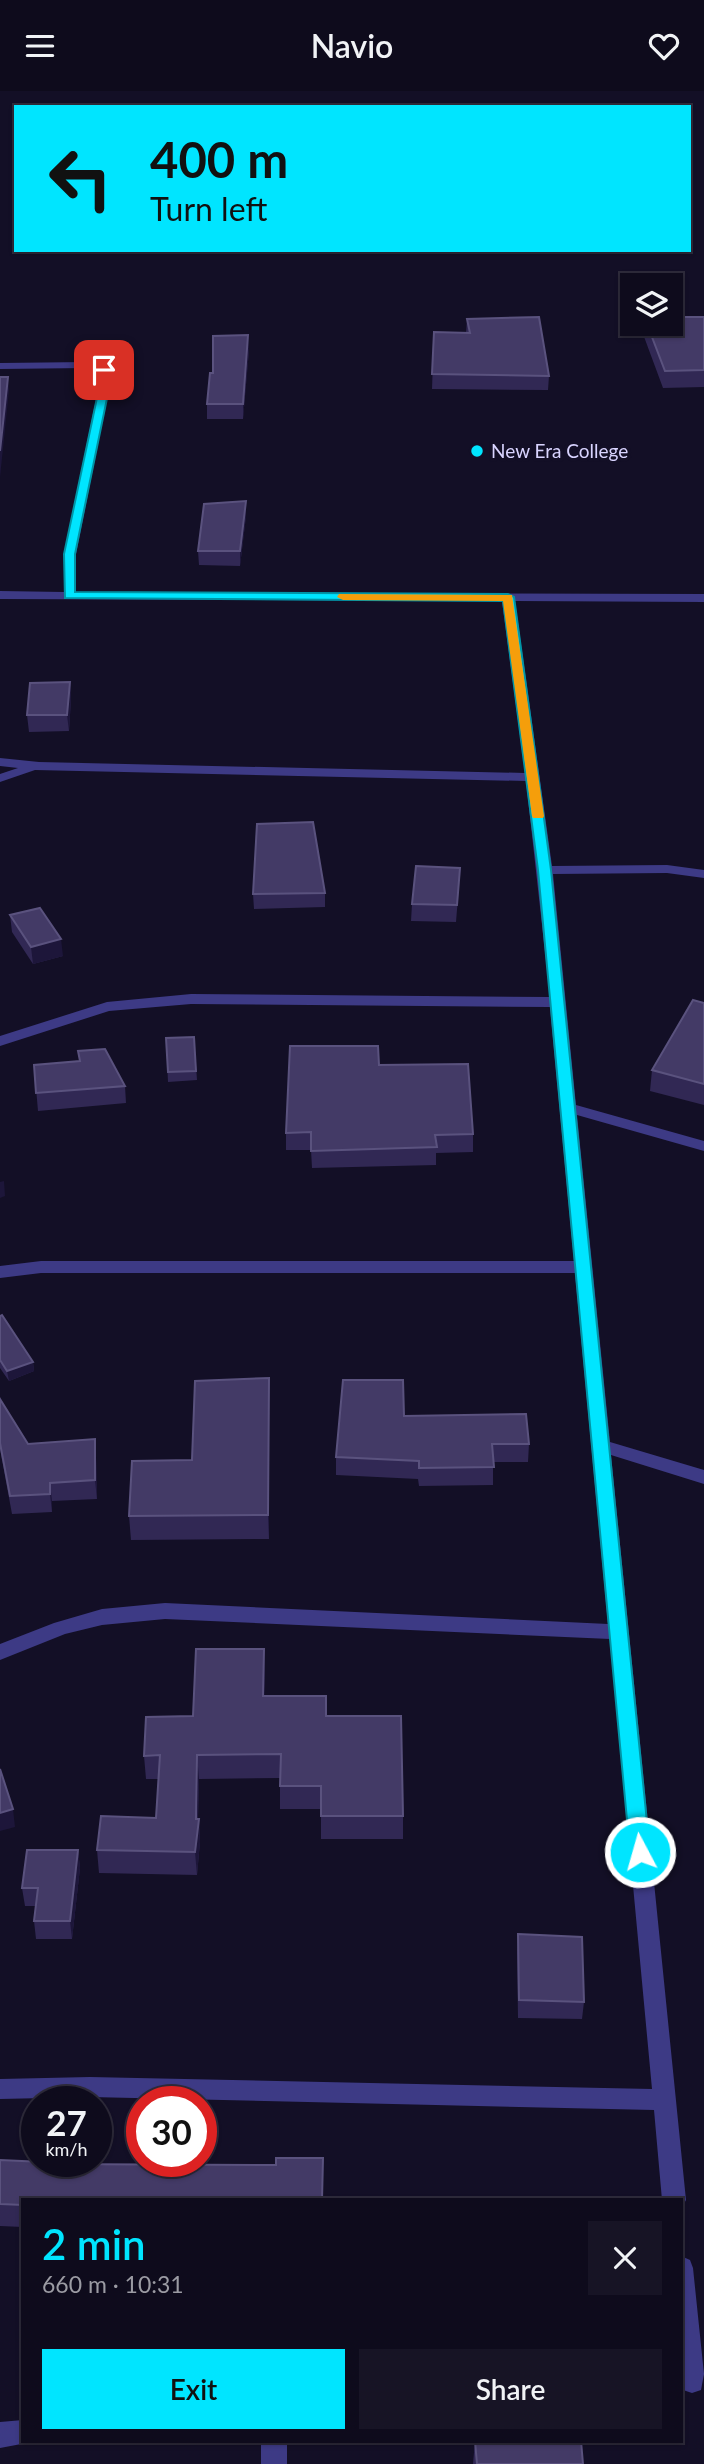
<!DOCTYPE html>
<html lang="en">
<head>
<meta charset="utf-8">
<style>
	body { margin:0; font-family:Lato,sans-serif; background:#171425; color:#f1f3f6; height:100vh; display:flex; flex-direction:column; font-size:26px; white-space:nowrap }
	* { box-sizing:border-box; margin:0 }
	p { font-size:23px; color:#9b9ba3 }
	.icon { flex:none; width:38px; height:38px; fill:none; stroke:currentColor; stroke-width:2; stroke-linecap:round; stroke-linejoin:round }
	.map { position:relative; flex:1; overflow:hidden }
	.details { position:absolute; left:21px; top:2107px; width:662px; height:245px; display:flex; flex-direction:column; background:#0e0b1c; border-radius:0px; box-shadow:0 2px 5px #0004,0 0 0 2px #2e2b3b }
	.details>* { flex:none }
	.hud { position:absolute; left:14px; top:14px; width:677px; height:147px; border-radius:0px; box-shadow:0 2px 5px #0004,0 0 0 2px #2e2b3b; background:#00e5ff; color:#111; overflow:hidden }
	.fabs { position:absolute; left:620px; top:182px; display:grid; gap:14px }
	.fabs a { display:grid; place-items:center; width:63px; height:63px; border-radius:0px; background:#0e0b1c; box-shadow:0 2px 5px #0004,0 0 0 2px #2e2b3b; font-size:35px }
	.speed { position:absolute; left:21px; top:1995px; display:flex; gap:14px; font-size:35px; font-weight:700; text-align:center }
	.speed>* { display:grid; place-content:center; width:91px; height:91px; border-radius:50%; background:#0e0b1c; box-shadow:0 2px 5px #0004,0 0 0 2px #2e2b3b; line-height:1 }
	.speed small { font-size:18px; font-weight:400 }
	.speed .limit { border:10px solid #d22; background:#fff; color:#111 }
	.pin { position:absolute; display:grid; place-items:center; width:60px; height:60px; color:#fff; margin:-30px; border-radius:14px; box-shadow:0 4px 10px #0006 }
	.me { position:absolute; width:77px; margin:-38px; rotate:354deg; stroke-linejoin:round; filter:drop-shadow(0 0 5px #0008) }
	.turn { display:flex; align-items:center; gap:24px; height:147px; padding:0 21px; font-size:32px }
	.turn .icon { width:91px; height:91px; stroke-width:2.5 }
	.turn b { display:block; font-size:49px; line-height:60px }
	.round { display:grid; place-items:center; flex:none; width:74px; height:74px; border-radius:0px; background:#171425 }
	.headline { display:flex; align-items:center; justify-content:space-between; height:119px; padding:0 21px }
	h1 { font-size:42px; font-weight:600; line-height:52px; color:#00e5ff }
	.cta { display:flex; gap:14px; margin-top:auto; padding:14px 21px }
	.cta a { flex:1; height:80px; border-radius:0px; background:#00e5ff; color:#111; font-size:28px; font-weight:600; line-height:80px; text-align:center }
	.cta a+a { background:#171425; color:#f1f3f6 }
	header { display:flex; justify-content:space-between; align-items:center; height:91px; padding:0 21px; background:#0e0b1c; font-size:32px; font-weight:600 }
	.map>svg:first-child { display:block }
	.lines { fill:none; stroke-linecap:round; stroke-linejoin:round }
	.street { fill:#3d3a85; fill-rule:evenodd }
	.wall { fill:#312854 }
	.shaded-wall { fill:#1d163a }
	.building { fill:#433a66; stroke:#5a527e; stroke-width:2 }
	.route { fill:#00e5ff; stroke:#0095a6; stroke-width:2 }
	.slow { fill:#f59e0b }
	.poi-dot { fill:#00e5ff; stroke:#130f26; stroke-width:2.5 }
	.labels { text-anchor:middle; stroke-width:7; stroke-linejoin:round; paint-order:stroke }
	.far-poi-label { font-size:19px; fill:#d9d4ff; stroke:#130f26; text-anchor:start }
</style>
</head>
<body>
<header><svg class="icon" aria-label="menu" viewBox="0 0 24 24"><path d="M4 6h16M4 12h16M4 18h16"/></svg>Navio<svg class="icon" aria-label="heart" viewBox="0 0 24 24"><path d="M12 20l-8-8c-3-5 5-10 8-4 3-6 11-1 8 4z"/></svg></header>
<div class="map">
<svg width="704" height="2373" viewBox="0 0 704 2373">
	<rect width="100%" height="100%" fill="#130f26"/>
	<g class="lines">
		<path class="street" d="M87,271L105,275L112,283L76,463V501L704,503V511L515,510L552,775L667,774L704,779V787L667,782L553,783L576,1014L704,1050V1060L577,1024L610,1351L704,1379V1393L611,1364L686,2109L681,2118V2109H662L654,2019L90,2006L0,2008V1988L90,1986L652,1998L610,1548L165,1528L102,1534L65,1543L0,1569V1553L54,1532L102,1518L165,1512L608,1533L575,1182H41L0,1187V1175L41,1170H574L550,916L191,913L109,920L0,955V945L107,911L191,903L550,906L526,690L35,679L0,691V683L18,677L0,675V667L39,671L525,682L502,510L0,508V500L64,501V463L101,284L97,279L87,277L0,278V272Z
			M681,2165L690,2169L693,2177L704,2283L701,2299L692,2302L683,2299L681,2294Z
			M23,2329V2350L32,2351L0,2357V2331Z
			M261,2350H287V2373H261Z"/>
	</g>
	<path class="wall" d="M704,226V296L663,297L643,243L644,233H670Z
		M467,228L549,285L548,299L432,298L434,241L466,242Z
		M249,259L243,328H207V313L213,282Z
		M246,425L240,475L199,474L198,460Z
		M70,591L71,608L69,640L29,641L27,624Z
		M459,794L456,831L411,830L412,813Z
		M325,802V816L254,818L253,803Z
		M10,824L63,865L33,873L12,841Z
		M704,912V1014L650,1000L652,979Z
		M194,946L197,989L168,991L166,947Z
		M34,974L125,995L126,1012L38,1020Z
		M379,974L473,1043V1061L436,1062V1074L312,1077L311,1059H286V1042Z
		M0,1225L33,1271L34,1280L9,1290L0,1277Z
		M269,1287V1448L131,1449L129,1425L192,1369Z
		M0,1308L28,1353L95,1348L96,1366L97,1408L52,1410V1421L12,1423L0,1358Z
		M404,1325L529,1353L528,1371H493V1394L419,1395L418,1388L336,1384V1366Z
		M265,1581L264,1605L326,1625L403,1725V1748H321V1718H280V1687L199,1688L198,1728H199L200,1751L197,1784L99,1782L97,1759L156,1727L158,1688H146L144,1665L193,1625Z
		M78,1759L80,1777L72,1848H36L34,1830L36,1815H25L22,1797Z
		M518,1843L584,1911L582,1928L518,1927L517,1861Z
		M276,2067H323V2109H23V2136L0,2135V2069L43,2071L44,2073L276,2074Z
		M475,2350L583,2373H473Z"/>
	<path class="shaded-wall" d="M248,244L249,259L243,328V313Z
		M8,286L9,299L0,386V360Z
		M246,410V425L240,475V460Z
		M70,591L71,608L69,640L67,624Z
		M61,848L63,865L33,873L31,856Z
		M4,1090L5,1105L0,1107V1091Z
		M33,1271L34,1280L9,1290L7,1280Z
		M269,1287V1448L268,1424Z
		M95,1348L96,1366L97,1408L95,1389Z
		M50,1392L52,1410V1421L50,1403Z
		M264,1558L265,1581L264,1629L263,1605Z
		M197,1664L199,1688L197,1742L199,1728L200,1751L197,1784L195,1761Z
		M13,1718L15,1736L0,1740V1722Z
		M78,1759L80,1777L72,1848L70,1830Z"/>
	<path class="building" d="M539,226L549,285L432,283L434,241L470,242L467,228Z
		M670,226H704V279L665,280L647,233H670Z
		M248,244L243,313H207L210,282H213V245Z
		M0,286H8L0,360Z
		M246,410L240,460H198L204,413Z
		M70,591L67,624H27L30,592Z
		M313,731L325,802L253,803L257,733Z
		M416,775L460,777L457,814L412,813Z
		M40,817L61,848L31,856L10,824Z
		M693,909L704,912V993L652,979Z
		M194,946L196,980L168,981L166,947Z
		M290,955H378L379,974L468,973L473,1043L435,1044L437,1056L311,1060V1041L286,1042Z
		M105,958L125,995L36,1002L34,974L80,970L78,960Z
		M2,1224L33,1271L7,1280L0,1269V1225Z
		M269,1287L268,1424L129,1425L132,1370L192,1369L195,1290Z
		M343,1289H403L404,1325L526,1323L529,1353H492L494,1376L419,1377V1370L336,1366Z
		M0,1308L28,1353L95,1348V1389L50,1392V1403L10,1405L0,1352Z
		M196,1558H264L263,1605H326V1625H401L403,1725H321V1695H280L281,1663L197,1664L196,1728H199L195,1761L97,1759L101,1725L156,1727L160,1664L144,1665L146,1626L193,1625Z
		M0,1678L13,1718L0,1722Z
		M27,1759H78L70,1830H34L38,1797H22Z
		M518,1843L582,1846L584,1911L519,1909Z
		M276,2067H323L322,2109H23V2114L0,2113V2069L43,2071V2073L276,2074Z
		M475,2350H581L583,2373H477Z"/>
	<path class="route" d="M100,277H107L112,283L75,463V501L508,503L514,506L551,779L650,1761L647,1767L640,1769L633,1767L630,1761L538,779L503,510L65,507L64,463L102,283Z"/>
	<path class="slow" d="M339,503L512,504L544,725L543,727H533L532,725L503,510L343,509L337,506Z"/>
	<circle class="poi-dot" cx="477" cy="360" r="7"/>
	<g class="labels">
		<g class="far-poi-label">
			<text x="491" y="367">New Era College</text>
		</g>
	</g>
</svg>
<div class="fabs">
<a><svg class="icon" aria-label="layers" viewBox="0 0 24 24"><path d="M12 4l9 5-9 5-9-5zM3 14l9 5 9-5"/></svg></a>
</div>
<div class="speed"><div>27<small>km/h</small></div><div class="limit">30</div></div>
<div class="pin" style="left:104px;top:279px;background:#d93025"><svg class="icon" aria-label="arrive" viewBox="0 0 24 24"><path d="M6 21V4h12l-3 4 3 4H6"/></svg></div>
<svg class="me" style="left:640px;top:1761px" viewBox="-20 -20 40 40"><circle r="17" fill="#00e5ff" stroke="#fff" stroke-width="3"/><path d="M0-11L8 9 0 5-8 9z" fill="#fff"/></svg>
<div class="hud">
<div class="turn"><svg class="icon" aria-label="left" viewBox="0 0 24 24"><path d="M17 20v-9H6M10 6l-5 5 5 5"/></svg><div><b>400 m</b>Turn left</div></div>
</div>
<section class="details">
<div class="headline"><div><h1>2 min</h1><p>660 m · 10:31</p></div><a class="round"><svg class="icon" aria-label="close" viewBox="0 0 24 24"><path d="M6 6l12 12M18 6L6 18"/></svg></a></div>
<div class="cta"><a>Exit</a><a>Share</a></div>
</section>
</div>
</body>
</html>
